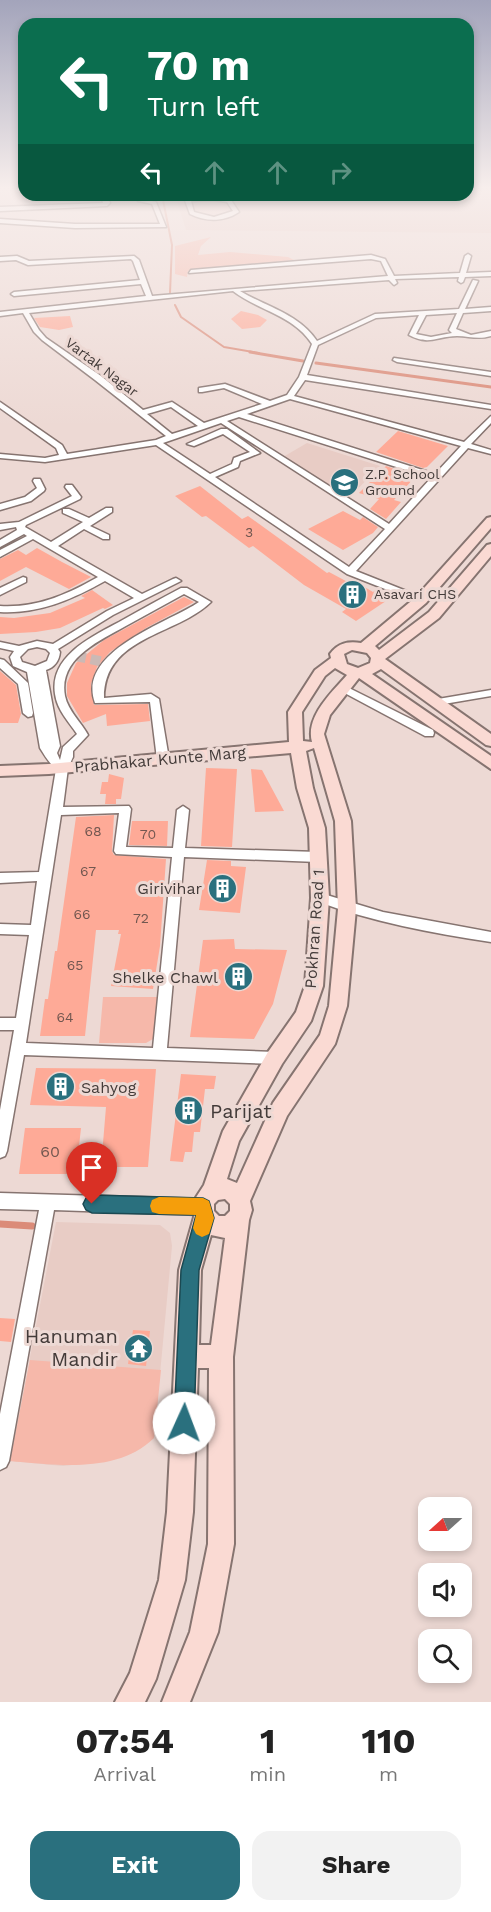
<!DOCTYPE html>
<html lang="en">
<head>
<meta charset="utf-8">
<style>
	body { margin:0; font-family:"Work Sans",sans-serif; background:#f2f2f2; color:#222; height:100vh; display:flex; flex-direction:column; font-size:22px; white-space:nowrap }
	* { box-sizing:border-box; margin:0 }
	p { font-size:20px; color:#767676 }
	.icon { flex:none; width:33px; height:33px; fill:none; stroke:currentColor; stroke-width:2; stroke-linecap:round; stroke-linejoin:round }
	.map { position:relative; height:1702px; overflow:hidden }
	.panel { display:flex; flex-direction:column; background:#fff; flex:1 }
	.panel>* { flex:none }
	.top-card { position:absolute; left:18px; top:18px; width:456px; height:183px; border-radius:18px; box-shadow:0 3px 9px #0003; background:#0b6e4f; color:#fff; overflow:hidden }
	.needle { width:39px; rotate:249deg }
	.controls { position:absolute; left:418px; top:1497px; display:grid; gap:12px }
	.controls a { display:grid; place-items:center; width:54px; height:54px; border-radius:12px; background:#fff; box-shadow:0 3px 9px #0003; font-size:30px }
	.pin { position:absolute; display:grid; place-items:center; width:51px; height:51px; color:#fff; margin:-62px -26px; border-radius:50% 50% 50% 0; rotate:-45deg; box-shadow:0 0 6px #0007 }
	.pin .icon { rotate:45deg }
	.me { position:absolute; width:66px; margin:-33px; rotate:2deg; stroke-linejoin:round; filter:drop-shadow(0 0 4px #0008) }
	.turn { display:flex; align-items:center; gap:21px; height:126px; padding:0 30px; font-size:27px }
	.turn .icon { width:78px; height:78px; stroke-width:2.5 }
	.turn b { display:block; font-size:42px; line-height:51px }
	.lanes { display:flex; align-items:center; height:57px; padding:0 30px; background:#0003; justify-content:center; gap:30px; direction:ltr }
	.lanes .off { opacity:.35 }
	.eta { display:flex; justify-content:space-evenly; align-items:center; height:102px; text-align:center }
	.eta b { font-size:36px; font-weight:700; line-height:42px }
	.button { display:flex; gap:12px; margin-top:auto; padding:12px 30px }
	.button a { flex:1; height:69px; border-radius:18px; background:#2a707e; color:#fff; font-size:24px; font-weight:700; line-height:69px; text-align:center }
	.button a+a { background:#f2f2f2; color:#222 }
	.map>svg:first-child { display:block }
	.built { fill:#e8ccc5 }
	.green { fill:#f6b8aa }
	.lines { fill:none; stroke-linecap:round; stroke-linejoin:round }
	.stream-far2 { stroke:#db8b78; stroke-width:2 }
	.stream-far1 { stroke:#db8b78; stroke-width:3 }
	.stream { stroke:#db8b78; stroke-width:7 }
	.building { fill:#feaa97 }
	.street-tunnel { stroke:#cbb9b5; stroke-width:10; stroke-dasharray:10 5; stroke-linecap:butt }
	.street-casing { stroke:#867470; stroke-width:3 }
	.secondary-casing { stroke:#867470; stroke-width:4 }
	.street { fill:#fff; fill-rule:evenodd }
	.secondary { fill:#fadad3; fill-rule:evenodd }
	.route { fill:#2a707e; stroke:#1b4952; stroke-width:1.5 }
	.slow { fill:#f59e0b }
	.labels { text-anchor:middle; stroke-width:6; stroke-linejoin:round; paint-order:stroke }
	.far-street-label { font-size:14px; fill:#433b39; stroke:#edd9d4 }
	.far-poi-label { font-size:14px; fill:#433b39; stroke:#edd9d4; text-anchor:start }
	.number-label { font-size:14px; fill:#725750 }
	.street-label { font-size:16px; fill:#433b39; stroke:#edd9d4 }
	.poi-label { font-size:16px; fill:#433b39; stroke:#edd9d4; text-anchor:end }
	.near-number-label { font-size:16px; fill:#725750 }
	.near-poi-label { font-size:20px; fill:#433b39; stroke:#edd9d4; text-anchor:start }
</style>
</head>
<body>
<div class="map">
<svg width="491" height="1702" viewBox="0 0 491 1702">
	<rect width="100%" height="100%" fill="#edd9d4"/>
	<path class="built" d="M468,187H491V233L186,230L175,195H468Z
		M307,443L380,466L349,498L283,457Z
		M56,1222L160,1225L170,1233L172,1246L154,1438L135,1452L100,1462L63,1466L10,1461Z"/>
	<path class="green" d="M211,237L201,246L198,255L230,252L288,257L294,260L188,271L187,277L175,274V246Z
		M103,997H158L153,1039L146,1043H99Z
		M30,1360L161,1370L154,1438C118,1474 56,1465 10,1461Z"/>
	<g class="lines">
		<path class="stream-far2" d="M162,195L172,245L170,293
			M175,305L181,317L224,347L259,353"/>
		<path class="stream-far1" d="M250,352L303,361
			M316,363L491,387"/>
		<path class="stream" d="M0,1224L32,1226"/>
	</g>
	<path class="building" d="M241,311L258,315L267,320L260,327L242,329L231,319Z
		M70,316L73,327L59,330L40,327L34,318Z
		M398,431L448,446L427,467L423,468L376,452Z
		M386,466L416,476L394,500L401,502L386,519L370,509L379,499L359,493Z
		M200,486L242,519L248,516L327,573L329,572L357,587L361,585L373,592L377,589L392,597L356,621L342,612L346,609L304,585L253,546L249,548L206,516L202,517L175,496Z
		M343,511L360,520L363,517L378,527L373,533L343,550L308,529Z
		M37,548L62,562L91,577L69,589L26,567L0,581V559L18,550L26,555Z
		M92,590L113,605L105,609L103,608L60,628L36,632L0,634V617L14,618L50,613L85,598L81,596Z
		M184,597L194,602L146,628L110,652L97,667L91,684L94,705L148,704L150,721L107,726L106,714L83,723L67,696V683L76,663L104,640Z
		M0,671L16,685L21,714L18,723H0Z
		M206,768L237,769L232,847L201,846Z
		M251,769L262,770L284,811L255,812Z
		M109,774L124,778L121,799H116V804H105L106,794H100L102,782H108Z
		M114,815L112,851L114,855L166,859L160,946L153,989L111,986L121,934H118L119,930H96L85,1036H40L45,999H48L55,951H57L76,817Z
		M132,821H168L167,846L129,845Z
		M207,860L231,861V866L246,867L240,913L199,910Z
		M234,939L235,949L287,950L273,1004L254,1039L190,1037L203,940Z
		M36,1068L156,1069L148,1167H101L106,1107L30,1105Z
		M181,1074L216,1076L214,1089H205L200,1132H194L192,1152H185L183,1162L170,1161Z
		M25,1128H81L76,1174H19Z
		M0,1318L15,1319L11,1342L0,1341Z
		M133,1330L150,1331L146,1366L128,1364Z"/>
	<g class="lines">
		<path class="street-tunnel" d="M76,656L104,662"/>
		<defs>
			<path id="street" d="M101,195H107L110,203L107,206L0,211V207L103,203Z
				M135,195H141L142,199L156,202L166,227L75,228L0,223V219L75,224H160L152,204L138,201Z
				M183,195H189L190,198L213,196L231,200L239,212C224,222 206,222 190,214ZM213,200L227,202L233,211L214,217L194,212L191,201Z
				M468,254L471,256L466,273L491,272V276L465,277L463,282L461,283L458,281L459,277L395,279L397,283L394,285L389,280L240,291C267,307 299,314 317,341L375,314L459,309L473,280L478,281L465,309L491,307V311L463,313L456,329L471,335L491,331V336C478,340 469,336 457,336C438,336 429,346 409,335L419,315L376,318L318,345L307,375L491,405V409L305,380L294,396L464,442L491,416V423L471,444L491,450V454L468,448L356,571L424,598V602H418L347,574L156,445L45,462L0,458V454L45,458L59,455L56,448L0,408V402L62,445L67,454L156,440L166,436L95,380L42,340L34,332L23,313L0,316V312L146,296L141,284L14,296L11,294L14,292L140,280L133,261L131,259L28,265L16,260L0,261V257L17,256L29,261L134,256L139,260L152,296L388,276L381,261L371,259L189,273L191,270L371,255L385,259L394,276L460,273L465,256ZM233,291C259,311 293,315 312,344L299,377L287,395L270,401L225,384L199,388V392H202L224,388L262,404L204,423L172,402L143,410L101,376L46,338L39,330L29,313ZM457,313L449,330L452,333L431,337L416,334L426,315ZM290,399L461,446L435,474L247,414ZM171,407L198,426L172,434L147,414ZM239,417L431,478L389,524L227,421ZM221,423L385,529L349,567L215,477L238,467L240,461L260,453L227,429H221L187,444L194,446L223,434L250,452L234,458L232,464L210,474L163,443Z
				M394,358L491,372V376L397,362L393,360Z
				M34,479H40L45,489L44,491L31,501L0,510V504L25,497L37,488L33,481Z
				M66,485H72L81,497L80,499L26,525L25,527L51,542L83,522L63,513V509H69L89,518L106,508H112V512L90,526L109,535V539H103L84,529L58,546L142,594L173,579L176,578L181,581L113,615L58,649L60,652C59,661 55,667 46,670L60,746L57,753L60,760L63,747L77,734C69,722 57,710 55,694C49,656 93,636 119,622C140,610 160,599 181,588H187L211,602C176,636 104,636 104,698L151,694L159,699L169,759L167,762L163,763L157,759L150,702L95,703C76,651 168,623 199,602L184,594C164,605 144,616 124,627C99,641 58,659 65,696C68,711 81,722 88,735L73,751V757L68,768L63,807L129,806L131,809L126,847L173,848L177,810L183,806L189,810L185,848L318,852L322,854L324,857L322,860L318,862L184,857L167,1048L275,1052L280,1054L282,1058L280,1062L275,1064L24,1055L7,1151L5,1156L0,1158V1110L14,1030H0V1018H16L29,935L0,934V924L31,925L37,881L0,883V873L39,872L56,769C49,763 45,756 40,748L27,672L13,666L10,657L14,651L0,648V642L19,646L37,641L53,644L107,611L134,598L105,581C71,600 39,614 0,612V606C37,608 66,595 98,577L33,539L0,557V550L27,536L24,534L0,547V540L17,530L16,527L0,530V524L19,522L72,496L65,487ZM37,647L46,649L50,653L47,661L35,666L22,662L20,657L28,649ZM119,813L114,851L116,854L172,857L153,1048L26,1043L61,815Z
				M23,577L26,578V582L0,595V588Z
				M0,659L4,660L28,683L33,713L32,716L28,717L23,713L18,684L0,668Z
				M343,685L433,730L434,733L433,736H425L339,690L338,688L339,686Z
				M491,690V696L438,705L433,702L438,699Z
				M320,893L383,912L491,932V942C431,933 373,922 316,901L314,898L316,895Z
				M0,1193L203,1199L208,1202L211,1207L208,1212L203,1215L54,1210L9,1461L6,1467L0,1470V1414L39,1210L0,1209Z"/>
			<path id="secondary" d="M491,517V528L426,603L375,646L379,650L429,612L487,545L491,544V556L439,618L385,659L491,734V746L486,745L381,669L372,674L491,756V769L359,678L330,715L324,734L351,821L356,909L347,1006L335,1044L287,1116L250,1201L252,1210L249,1220L233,1357L234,1544L218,1632L190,1702H162L190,1632L208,1544L209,1368H198L193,1512L185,1580L156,1679L145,1702H115L130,1673L159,1580L167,1512L179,1270L194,1217L193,1202L204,1185L223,1131L268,1052L296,1012L305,986L311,898L309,828L297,788L291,753L49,774L0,776V766L49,764L289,742L288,712L315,670L331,658L330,654C338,643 348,641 361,643L416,597L487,518ZM352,650L367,653L371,658L370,663L358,668L347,664L344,654ZM335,668L347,675C332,692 305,717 312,742L303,741L302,712L325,676ZM314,748L335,821L338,909L329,1006L320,1035L273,1103L237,1183L227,1179L239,1141L282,1064L311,1021L323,986L329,898L325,828L313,788L306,751ZM225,1199L230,1204V1211L225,1216H219L214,1211V1204L218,1200ZM211,1235L225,1238L211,1345H199L201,1270Z"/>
		</defs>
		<use href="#street" class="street-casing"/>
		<use href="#secondary" class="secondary-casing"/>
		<use href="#street" class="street"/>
		<use href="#secondary" class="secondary"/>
	</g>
	<linearGradient id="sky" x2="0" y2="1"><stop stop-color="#a3a4bb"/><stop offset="0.44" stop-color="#f7eeec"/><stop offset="1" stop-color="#f7eeec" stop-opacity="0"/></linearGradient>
	<rect width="491" height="426" fill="url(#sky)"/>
	<path class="route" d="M92,1195L203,1198L209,1201L214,1218L199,1270L194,1423L191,1430L184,1433L177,1430L174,1423L181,1270L196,1215L92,1213L86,1210L83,1204L86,1198Z"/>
	<path class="slow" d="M159,1197L203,1198L209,1201L214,1218L209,1234L202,1237L196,1234L193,1228L196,1215L159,1214L152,1212L150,1206L152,1200Z"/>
	<defs>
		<symbol id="school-disc" viewBox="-11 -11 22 22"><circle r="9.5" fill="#2a707e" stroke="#edd9d4"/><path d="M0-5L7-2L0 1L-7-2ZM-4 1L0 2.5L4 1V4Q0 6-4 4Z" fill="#fff"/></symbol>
		<symbol id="building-disc" viewBox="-11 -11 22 22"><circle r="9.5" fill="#2a707e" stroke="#edd9d4"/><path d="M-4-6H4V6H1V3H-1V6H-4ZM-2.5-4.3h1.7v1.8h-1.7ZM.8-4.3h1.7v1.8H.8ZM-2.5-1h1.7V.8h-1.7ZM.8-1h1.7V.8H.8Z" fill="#fff"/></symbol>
		<symbol id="temple-disc" viewBox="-11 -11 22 22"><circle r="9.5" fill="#2a707e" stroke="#edd9d4"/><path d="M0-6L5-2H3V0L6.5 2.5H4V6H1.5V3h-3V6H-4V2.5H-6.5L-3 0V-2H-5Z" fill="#fff"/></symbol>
	</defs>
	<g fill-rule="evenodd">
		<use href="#school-disc" x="328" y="466" width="33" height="33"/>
		<use href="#building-disc" x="336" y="578" width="33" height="33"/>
		<use href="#building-disc" x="206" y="872" width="33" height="33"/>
		<use href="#building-disc" x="222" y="960" width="33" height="33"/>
		<use href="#building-disc" x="44" y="1070" width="33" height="33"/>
		<use href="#building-disc" x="172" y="1094" width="33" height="33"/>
		<use href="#temple-disc" x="122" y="1332" width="33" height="33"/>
	</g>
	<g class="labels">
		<g class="far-street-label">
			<text transform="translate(102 367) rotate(37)" y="5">Vartak Nagar</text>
		</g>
		<g class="far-poi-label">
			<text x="365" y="479">Z.P. School<tspan x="365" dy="16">Ground</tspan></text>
			<text x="374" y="599">Asavari CHS</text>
		</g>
		<g class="number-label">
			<text x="249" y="537">3</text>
			<text x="93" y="836">68</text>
			<text x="148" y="839">70</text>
			<text x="88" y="876">67</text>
			<text x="82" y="919">66</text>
			<text x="141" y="923">72</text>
			<text x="75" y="970">65</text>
			<text x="65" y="1022">64</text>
		</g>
		<g class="street-label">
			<text transform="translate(160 759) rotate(-5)" y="6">Prabhakar Kunte Marg</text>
			<text transform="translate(314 929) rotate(-86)" y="6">Pokhran Road 1</text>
		</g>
		<g class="poi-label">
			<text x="202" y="894">Girivihar</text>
			<text x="218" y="983">Shelke Chawl</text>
			<text x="81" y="1093" text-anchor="start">Sahyog</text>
		</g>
		<g class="near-number-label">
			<text x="50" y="1157">60</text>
		</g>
		<g class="near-poi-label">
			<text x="210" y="1118">Parijat</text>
			<text x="118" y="1343" text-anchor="end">Hanuman<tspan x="118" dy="23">Mandir</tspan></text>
		</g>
	</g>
</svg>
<div class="controls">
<a><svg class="needle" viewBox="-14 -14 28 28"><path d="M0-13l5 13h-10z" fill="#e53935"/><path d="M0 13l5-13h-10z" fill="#767676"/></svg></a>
<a><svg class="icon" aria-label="sound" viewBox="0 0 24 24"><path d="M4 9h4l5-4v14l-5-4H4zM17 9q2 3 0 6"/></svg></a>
<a><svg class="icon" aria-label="search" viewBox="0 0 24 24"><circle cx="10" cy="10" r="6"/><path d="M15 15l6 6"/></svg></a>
</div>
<div class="pin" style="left:92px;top:1204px;background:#d93025"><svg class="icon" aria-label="arrive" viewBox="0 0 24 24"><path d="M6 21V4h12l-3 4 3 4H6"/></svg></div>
<svg class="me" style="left:184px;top:1423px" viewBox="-20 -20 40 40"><circle r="19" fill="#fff"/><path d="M0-13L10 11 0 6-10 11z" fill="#2a707e"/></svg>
<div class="top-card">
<div class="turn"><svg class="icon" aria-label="left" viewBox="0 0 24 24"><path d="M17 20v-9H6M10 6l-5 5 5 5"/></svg><div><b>70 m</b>Turn left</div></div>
<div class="lanes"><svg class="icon" aria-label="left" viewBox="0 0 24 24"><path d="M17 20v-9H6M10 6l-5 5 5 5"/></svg><svg class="icon off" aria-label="ahead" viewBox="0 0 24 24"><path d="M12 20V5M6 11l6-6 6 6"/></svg><svg class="icon off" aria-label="ahead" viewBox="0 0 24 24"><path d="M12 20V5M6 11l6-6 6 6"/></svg><svg class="icon off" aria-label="right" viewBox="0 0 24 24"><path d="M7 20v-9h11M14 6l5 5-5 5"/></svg></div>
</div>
</div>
<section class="panel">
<div class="eta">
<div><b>07:54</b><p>Arrival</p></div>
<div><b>1</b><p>min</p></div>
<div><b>110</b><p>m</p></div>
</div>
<div class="button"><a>Exit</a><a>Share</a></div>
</section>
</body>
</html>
